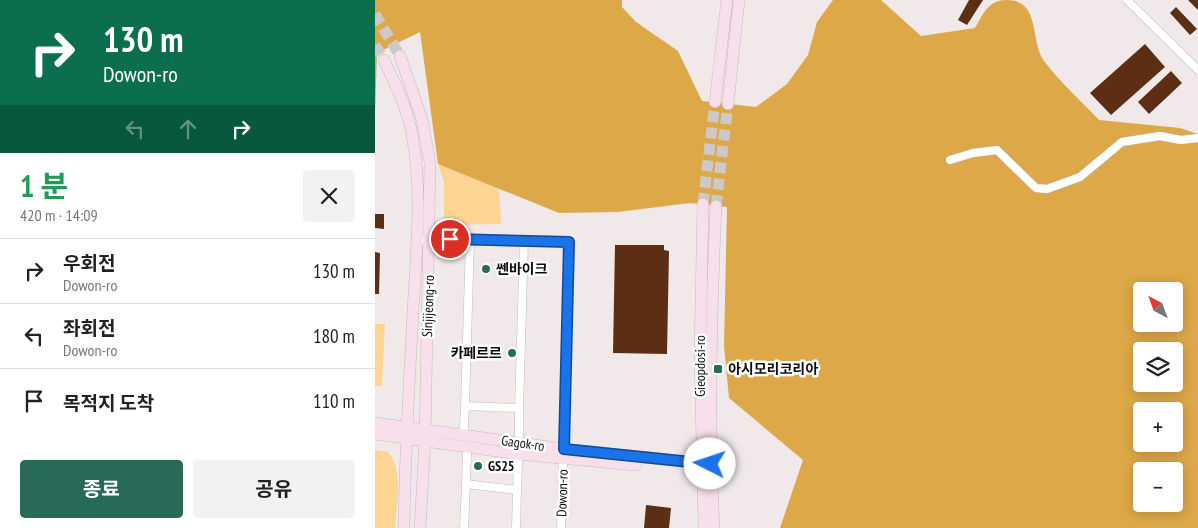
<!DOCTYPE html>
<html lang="ko">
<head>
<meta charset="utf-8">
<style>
	body { margin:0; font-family:"PT Sans Narrow","Noto Sans KR",sans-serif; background:#f2f2f2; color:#222; height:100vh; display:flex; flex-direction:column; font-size:19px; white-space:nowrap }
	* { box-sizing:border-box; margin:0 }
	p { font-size:16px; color:#767676 }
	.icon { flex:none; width:28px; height:28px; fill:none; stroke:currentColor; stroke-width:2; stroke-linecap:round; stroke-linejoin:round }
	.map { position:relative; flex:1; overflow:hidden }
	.details { display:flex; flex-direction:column; background:#fff; width:375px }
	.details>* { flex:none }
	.guide { background:#0b6e4f; color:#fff; overflow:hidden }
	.needle { width:32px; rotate:319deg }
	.fabs { position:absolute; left:758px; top:282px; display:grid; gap:10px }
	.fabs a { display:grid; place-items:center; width:50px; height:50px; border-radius:5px; background:#fff; box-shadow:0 2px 12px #0003; font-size:25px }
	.pin { position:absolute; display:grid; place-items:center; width:42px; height:42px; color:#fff; margin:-21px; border:2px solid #fff; border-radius:50%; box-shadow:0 1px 5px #0007 }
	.me { position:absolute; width:55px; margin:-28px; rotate:274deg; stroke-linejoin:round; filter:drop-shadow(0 0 4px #0008) }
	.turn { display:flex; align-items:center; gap:18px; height:105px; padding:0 20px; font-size:22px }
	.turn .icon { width:65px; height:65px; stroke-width:2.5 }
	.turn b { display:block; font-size:35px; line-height:42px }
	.lanes { display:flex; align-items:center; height:48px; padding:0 20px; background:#0003; justify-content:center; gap:25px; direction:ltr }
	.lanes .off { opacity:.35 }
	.round { display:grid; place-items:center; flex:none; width:52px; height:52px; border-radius:5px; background:#f2f2f2 }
	.head { display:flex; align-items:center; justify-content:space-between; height:85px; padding:0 20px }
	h1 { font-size:30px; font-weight:700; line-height:38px; color:#1e9e55 }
	.action { display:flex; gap:10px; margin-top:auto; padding:10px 20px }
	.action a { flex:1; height:58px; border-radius:5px; background:#286957; color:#fff; font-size:20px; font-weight:700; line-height:58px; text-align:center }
	.action a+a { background:#f2f2f2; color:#222 }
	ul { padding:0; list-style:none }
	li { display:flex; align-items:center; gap:15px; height:65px; padding:0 20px; border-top:1px solid #e0e0e0 }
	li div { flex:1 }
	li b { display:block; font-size:19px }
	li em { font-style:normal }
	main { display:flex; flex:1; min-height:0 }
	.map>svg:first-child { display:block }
	.green { fill:#fdd593 }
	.forest { fill:#dca848; fill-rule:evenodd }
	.building { fill:#5c2f14 }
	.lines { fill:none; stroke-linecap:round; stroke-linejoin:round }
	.secondary-tunnel { stroke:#cfc8c8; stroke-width:11; stroke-dasharray:11 5.5; stroke-linecap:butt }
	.street-casing { stroke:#c3bbbb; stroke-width:9 }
	.secondary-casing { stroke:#c3bbbb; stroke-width:12 }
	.street { stroke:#fff; stroke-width:8 }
	.secondary { stroke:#f7dfec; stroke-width:11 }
	.route-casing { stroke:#114b97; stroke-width:12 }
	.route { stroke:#1a73e8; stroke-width:9 }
	.poi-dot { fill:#286957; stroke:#fff; stroke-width:2 }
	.labels { text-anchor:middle; stroke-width:5; stroke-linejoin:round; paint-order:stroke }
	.poi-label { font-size:14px; font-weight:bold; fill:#0f0c0c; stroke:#fff; text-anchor:start }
	.street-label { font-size:14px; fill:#0f0c0c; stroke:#fff }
</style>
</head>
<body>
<main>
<section class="details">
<div class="guide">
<div class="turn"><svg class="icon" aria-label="right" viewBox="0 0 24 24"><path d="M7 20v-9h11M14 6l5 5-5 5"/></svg><div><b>130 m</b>Dowon-ro</div></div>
<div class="lanes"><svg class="icon off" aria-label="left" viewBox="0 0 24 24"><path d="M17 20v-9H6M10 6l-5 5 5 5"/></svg><svg class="icon off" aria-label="ahead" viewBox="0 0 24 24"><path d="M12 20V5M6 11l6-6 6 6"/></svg><svg class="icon" aria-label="right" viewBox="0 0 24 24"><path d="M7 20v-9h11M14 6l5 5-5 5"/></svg></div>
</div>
<div class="head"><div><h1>1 분</h1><p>420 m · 14:09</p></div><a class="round"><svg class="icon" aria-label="close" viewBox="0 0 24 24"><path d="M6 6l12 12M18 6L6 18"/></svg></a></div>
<ul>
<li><svg class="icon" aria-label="right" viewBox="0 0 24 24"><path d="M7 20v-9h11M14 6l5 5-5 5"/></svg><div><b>우회전</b><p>Dowon-ro</p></div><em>130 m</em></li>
<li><svg class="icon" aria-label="left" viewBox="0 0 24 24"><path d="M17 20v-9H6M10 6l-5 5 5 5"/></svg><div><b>좌회전</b><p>Dowon-ro</p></div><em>180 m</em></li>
<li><svg class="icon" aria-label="arrive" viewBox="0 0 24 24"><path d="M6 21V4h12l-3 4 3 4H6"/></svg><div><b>목적지 도착</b></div><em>110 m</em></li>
</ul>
<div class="action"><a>종료</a><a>공유</a></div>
</section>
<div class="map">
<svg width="823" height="528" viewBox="0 0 823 528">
	<rect width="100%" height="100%" fill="#f1e9e9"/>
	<path class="green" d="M63,164L124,188L126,224L75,225L69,217V182Z
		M0,324H10L7,386H0Z
		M0,450L13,452C29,468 21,506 20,528H0Z"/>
	<path class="forest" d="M0,0H247V7L261,22L303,51L327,101L381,107L412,84L433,55L442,22L458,0H506L546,36L600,28C609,13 613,0 632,0C666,0 655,42 669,61C685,82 706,101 724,120L805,128L823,134V528H405L428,460L354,398L349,346L352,207L315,203L243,212L184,213L63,164L45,32L2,53L0,115ZM766,291H799V324H766ZM766,351H799V384H766ZM766,411H799V444H766ZM766,471H799V504H766Z"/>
	<path class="building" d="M594,0H608L592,25L583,20Z
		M813,0H823V10Z
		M801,7L822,29L815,35L795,13Z
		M770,44L790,67L736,115L715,93Z
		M796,71L807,83L774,114L763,102Z
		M0,214H9V229L0,228Z
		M240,245H289V250L294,251L292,354L238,353Z
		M0,252L5,253L4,294H0Z
		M271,505L296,508L294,528H269Z"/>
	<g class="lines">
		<path class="secondary-tunnel" d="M0,14L25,56
			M0,45L9,60
			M328,204L340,102
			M341,206L353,104"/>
		<defs>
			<path id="street" d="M752,0L823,70
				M575,160L598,153L622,150L661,188L672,189L705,177L747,142L785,136L806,140L823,138
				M95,239L90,406L144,408L149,242
				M49,240L194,242L186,528
				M144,408V436
				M89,428L90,406
				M91,484L92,454
				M142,490L143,461
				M89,528L91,484L142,490L141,528"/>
			<path id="secondary" d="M25,56L47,119L55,163L50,441L45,528
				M9,60C20,84 33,109 37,135C48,193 41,254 38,312C34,384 30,456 29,528
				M340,102L352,0
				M353,104L364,0
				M328,204L325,356L329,528
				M0,423L189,449L335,464
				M0,434L142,454L261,465
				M339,528C333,421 336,313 341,206"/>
		</defs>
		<use href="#street" class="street-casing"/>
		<use href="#secondary" class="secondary-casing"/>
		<use href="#street" class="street"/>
		<use href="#secondary" class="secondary"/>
	</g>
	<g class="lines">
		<defs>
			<path id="route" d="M75,239L194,242L189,449L335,464"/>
		</defs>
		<use href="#route" class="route-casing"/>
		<use href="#route" class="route"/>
	</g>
	<g class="poi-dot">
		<circle cx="111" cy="269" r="5"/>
		<circle cx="137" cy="353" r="5"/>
		<rect x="338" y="364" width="10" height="10" rx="2.5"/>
		<circle cx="103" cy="466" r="5"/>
	</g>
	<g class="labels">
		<g class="poi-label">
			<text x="121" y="274">쎈바이크</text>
			<text x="127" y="358" text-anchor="end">카페르르</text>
			<text x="353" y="374">아시모리코리아</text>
			<text x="113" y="471">GS25</text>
		</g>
		<g class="street-label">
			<text transform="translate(53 306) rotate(-88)" y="5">Sinjijeong-ro</text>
			<text transform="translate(325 366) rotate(-90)" y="5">Gieopdosi-ro</text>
			<text transform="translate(148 443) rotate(8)" y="5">Gagok-ro</text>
			<text transform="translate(187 493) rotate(-88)" y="5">Dowon-ro</text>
		</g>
	</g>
</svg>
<div class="fabs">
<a><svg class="needle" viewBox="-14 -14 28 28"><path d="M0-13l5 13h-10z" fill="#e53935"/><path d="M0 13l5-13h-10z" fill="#767676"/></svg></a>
<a><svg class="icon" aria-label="layers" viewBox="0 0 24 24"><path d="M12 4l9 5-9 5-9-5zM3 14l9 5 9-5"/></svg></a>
<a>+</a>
<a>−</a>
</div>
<div class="pin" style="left:75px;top:239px;background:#d93025"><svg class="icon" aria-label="arrive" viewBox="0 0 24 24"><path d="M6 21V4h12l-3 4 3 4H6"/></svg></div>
<svg class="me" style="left:335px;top:464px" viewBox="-20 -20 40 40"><circle r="19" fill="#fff"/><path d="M0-13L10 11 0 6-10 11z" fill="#1a73e8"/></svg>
</div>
</main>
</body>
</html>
